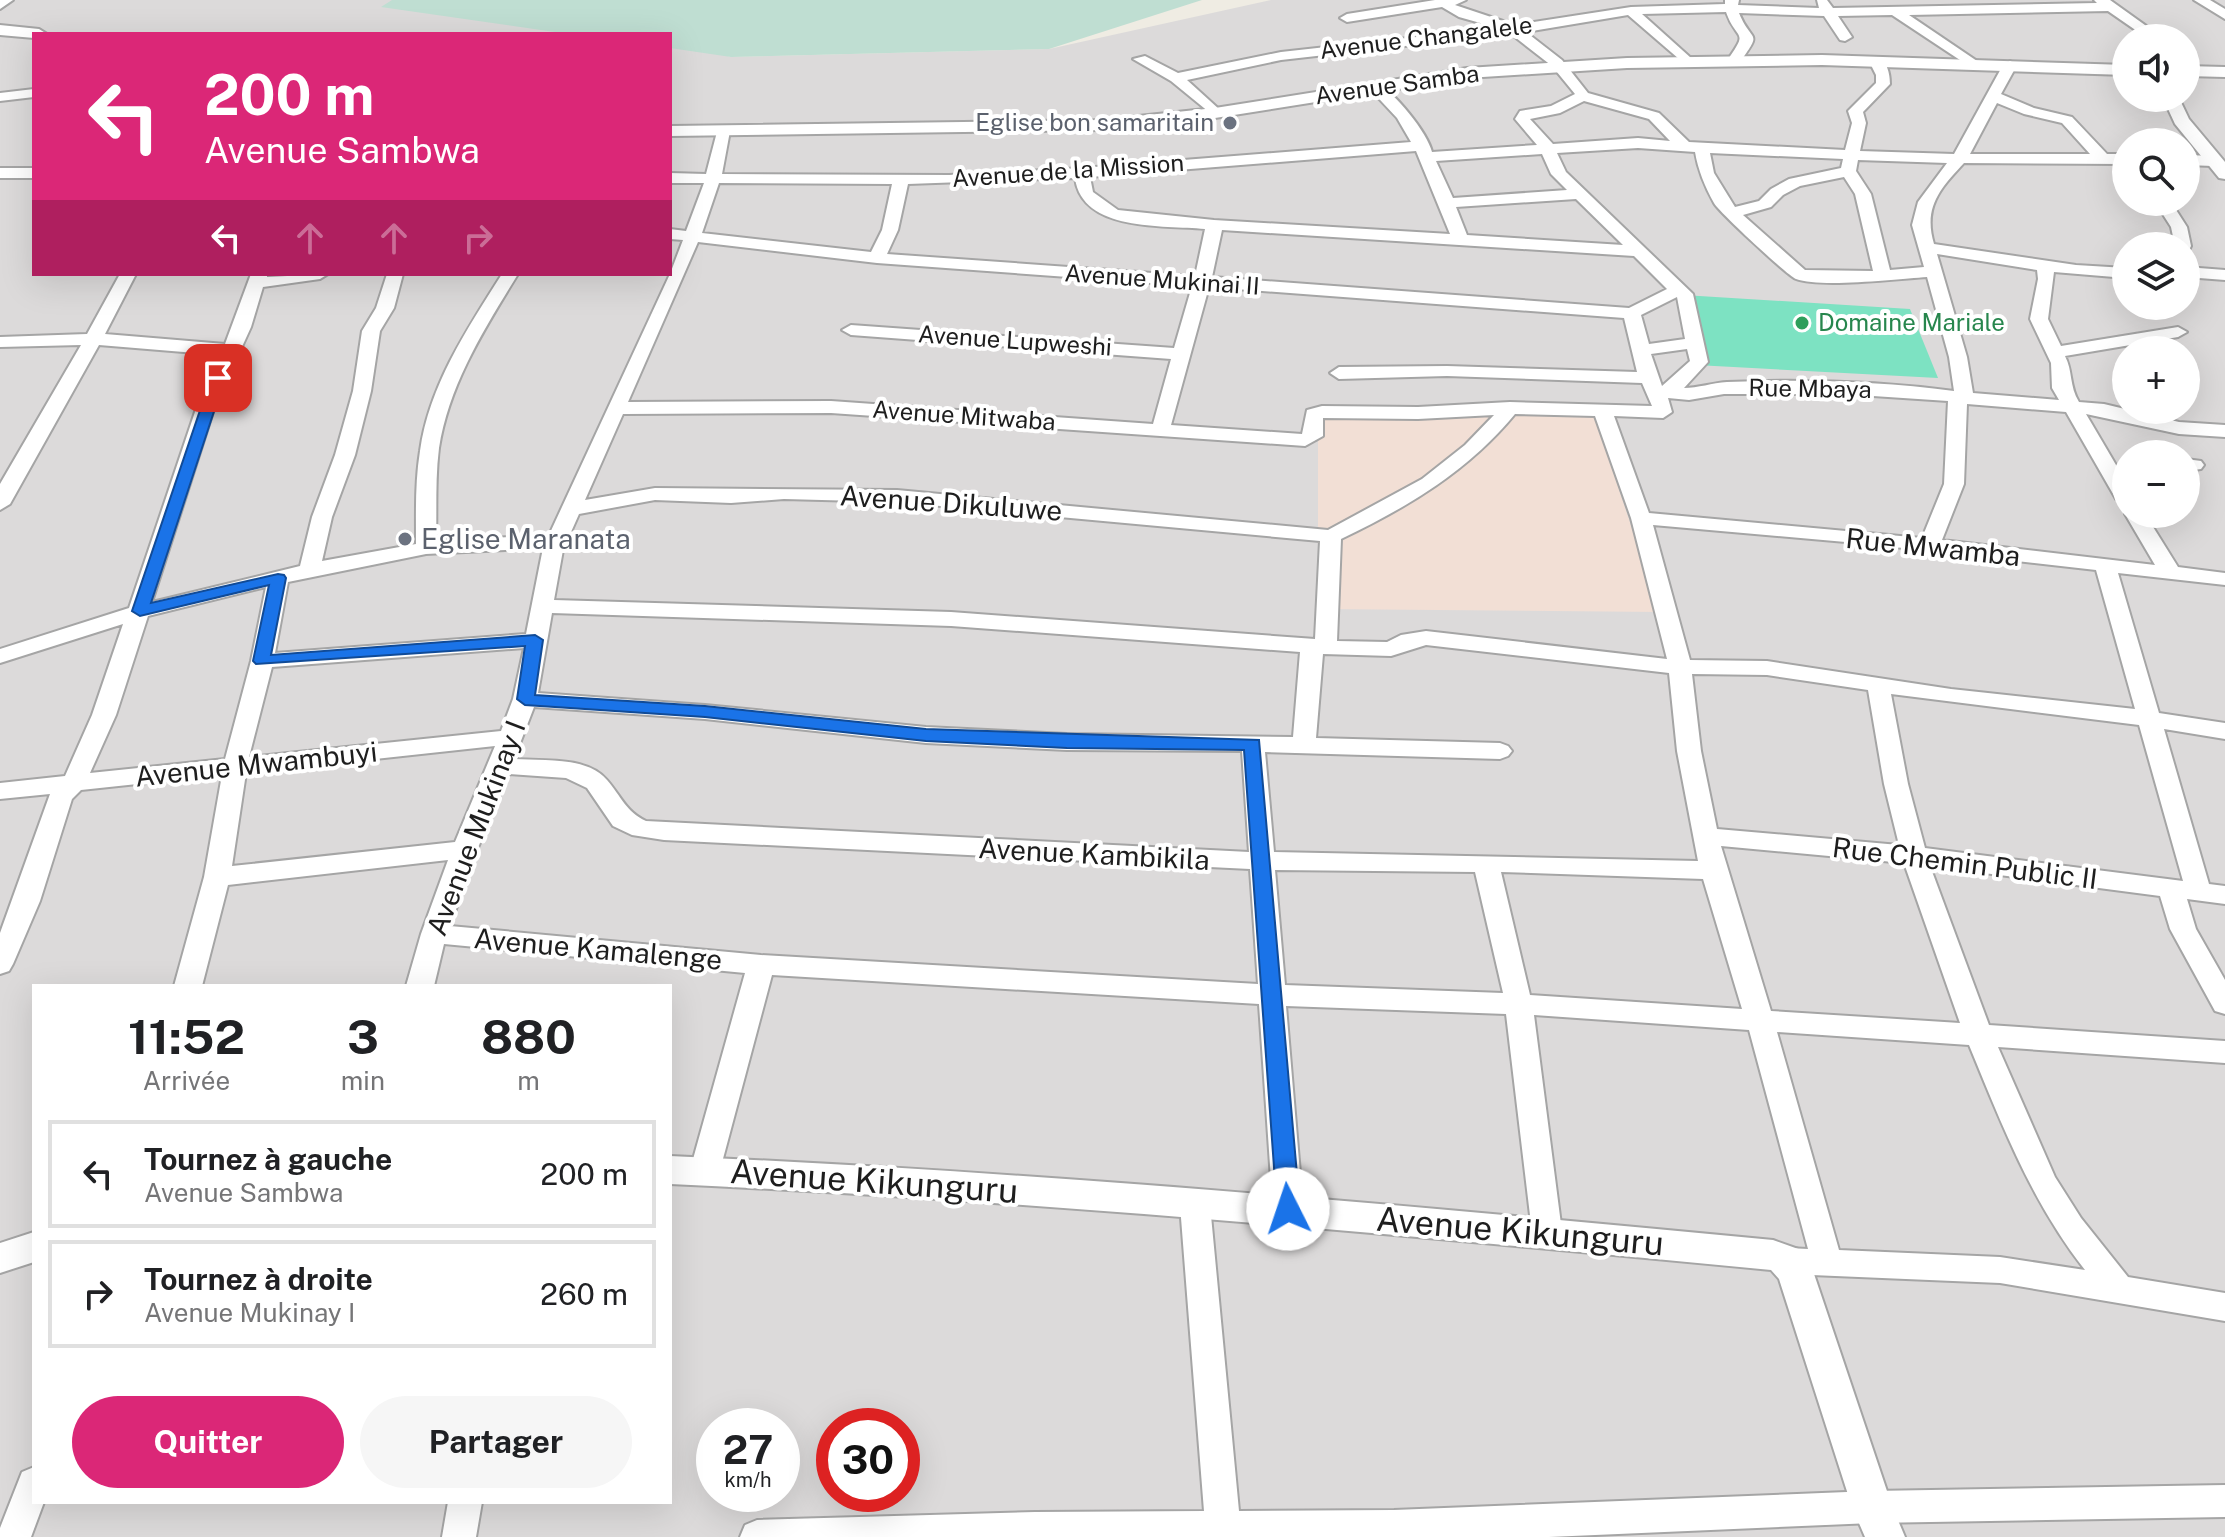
<!DOCTYPE html>
<html lang="fr">
<head>
<meta charset="utf-8">
<style>
	body { margin:0; font-family:"Public Sans",sans-serif; background:#f6f6f6; color:#202124; height:100vh; display:flex; flex-direction:column; font-size:30px; white-space:nowrap }
	* { box-sizing:border-box; margin:0 }
	p { font-size:26px; color:#757577 }
	.icon { flex:none; width:44px; height:44px; fill:none; stroke:currentColor; stroke-width:2; stroke-linecap:round; stroke-linejoin:round }
	.map { position:relative; flex:1; overflow:hidden }
	.details { position:absolute; left:32px; top:984px; width:640px; height:520px; display:flex; flex-direction:column; background:#fff; border-radius:0px; box-shadow:0 8px 32px #0002 }
	.details>* { flex:none }
	.hud { position:absolute; left:32px; top:32px; width:640px; height:244px; border-radius:0px; box-shadow:0 8px 32px #0002; background:#db2777; color:#fff; overflow:hidden }
	.tools { position:absolute; left:2112px; top:24px; display:grid; gap:16px }
	.tools a { display:grid; place-items:center; width:88px; height:88px; border-radius:50%; background:#fff; box-shadow:0 8px 32px #0002; font-size:40px }
	.speed { position:absolute; left:696px; top:1408px; display:flex; gap:16px; font-size:40px; font-weight:700; text-align:center }
	.speed>* { display:grid; place-content:center; width:104px; height:104px; border-radius:50%; background:#fff; box-shadow:0 8px 32px #0002; line-height:1 }
	.speed small { font-size:20px; font-weight:400 }
	.speed .limit { border:12px solid #d22; background:#fff; color:#111 }
	.pin { position:absolute; display:grid; place-items:center; width:68px; height:68px; color:#fff; margin:-34px; border-radius:16px; box-shadow:0 4px 12px #0006 }
	.me { position:absolute; width:88px; margin:-44px; rotate:356deg; stroke-linejoin:round; filter:drop-shadow(0 0 6px #0008) }
	.turn { display:flex; align-items:center; gap:28px; height:168px; padding:0 40px; font-size:36px }
	.turn .icon { width:104px; height:104px; stroke-width:2.5 }
	.turn b { display:block; font-size:56px; line-height:68px }
	.lanes { display:flex; align-items:center; height:76px; padding:0 40px; background:#0003; justify-content:center; gap:40px; direction:ltr }
	.lanes .off { opacity:.35 }
	.eta { display:flex; justify-content:space-evenly; align-items:center; height:136px; text-align:center }
	.eta b { font-size:48px; font-weight:700; line-height:56px }
	.primary-button { display:flex; gap:16px; margin-top:auto; padding:16px 40px }
	.primary-button a { flex:1; height:92px; border-radius:48px; background:#db2777; color:#fff; font-size:32px; font-weight:700; line-height:92px; text-align:center }
	.primary-button a+a { background:#f6f6f6; color:#202124 }
	ul { padding:0; list-style:none }
	li { display:flex; align-items:center; gap:24px; height:108px; margin:0 16px 12px; padding:0 24px; border:4px solid #e0e0e0; border-radius:0px }
	li div { flex:1 }
	li b { display:block; font-size:30px }
	li em { font-style:normal }
	.map>svg:first-child { display:block }
	.residential { fill:#dcdada; fill-rule:evenodd }
	.military { fill:#f2dfd5 }
	.wetland { fill:#bfded2 }
	.pitch { fill:#7de2c2 }
	.lines { fill:none; stroke-linecap:round; stroke-linejoin:round }
	.minor-casing { stroke:#a5a5a5; stroke-width:4 }
	.tertiary-casing { stroke:#a5a5a5; stroke-width:4 }
	.minor { fill:#fff; fill-rule:evenodd }
	.tertiary { fill:#fff; fill-rule:evenodd }
	.route { fill:#1a73e8; stroke:#114b97; stroke-width:2 }
	.worship-dot { fill:#6b7280; stroke:#fff; stroke-width:3 }
	.leisure-dot { fill:#2e9e5b; stroke:#fff; stroke-width:3 }
	.labels { text-anchor:middle; stroke-width:8; stroke-linejoin:round; paint-order:stroke }
	.far-street-label { font-size:24px; fill:#1e1e1e; stroke:#fff }
	.far-worship-label { font-size:24px; fill:#5b616d; stroke:#fff; text-anchor:end }
	.far-leisure-label { font-size:24px; fill:#27864d; stroke:#fff; text-anchor:start }
	.street-label { font-size:28px; fill:#1e1e1e; stroke:#fff }
	.worship-label { font-size:28px; fill:#5b616d; stroke:#fff; text-anchor:start }
	.near-street-label { font-size:34px; fill:#1e1e1e; stroke:#fff }
</style>
</head>
<body>
<div class="map">
<svg width="2225" height="1537" viewBox="0 0 2225 1537">
	<rect width="100%" height="100%" fill="#efece3"/>
	<path class="residential" d="M0,0H507L641,34H34V274H670V41L731,57L1049,49L1271,0H2225V1537H0ZM2126,38H2186V98H2126ZM2126,142H2186V202H2126ZM2126,246H2186V306H2126ZM2126,350H2186V410H2126ZM2126,454H2186V514H2126ZM34,986H670V1502H34ZM714,1426H782V1494H714ZM834,1426H902V1494H834Z"/>
	<path class="military" d="M1318,413L1414,417L1594,415L1660,612L1318,609Z"/>
	<path class="wetland" d="M392,0H1202L1049,49L731,57L670,48V34H569L381,7Z"/>
	<path class="pitch" d="M1683,295L1910,309L1938,378L1696,365Z"/>
	<g class="lines">
		<defs>
			<path id="minor" d="M1435,0H1466L1455,5L1515,25L1631,7L1725,4V0H1739L1738,5L1819,8L1817,0H1827L1833,8L2097,3L2094,0H2110L2163,38H2147L2108,11L1909,15L1977,61L1979,64L1972,68L1892,15L1838,16L1852,37L1845,41L1840,40L1824,16L1739,13C1752,45 1764,28 1738,65L1733,66L1726,62C1750,28 1737,43 1726,12L1642,14L1691,58V64L1686,65L1628,15L1526,32L1562,60L1588,93L1659,113L1689,142L1845,150L1852,123L1848,111L1876,83V75L1869,61L1876,57C1887,59 1890,74 1890,84L1863,112L1866,123L1860,151L1954,154L2003,65L2010,61L2017,65L2001,94L2034,108L2072,117L2107,154H2126V164L1964,163C1940,189 1923,207 1934,244L2076,265L2126,268V278L2054,272L2048,319L2061,346L2178,327L2187,332L2178,337L2065,356C2073,371 2069,386 2079,402L2104,404L2179,422L2225,425V437L2179,434L2086,414L2126,482V505L2116,499L2066,412L1967,404L1964,484L1942,540L2155,565L2125,514H2145L2178,567L2225,573V585L2118,573L2159,713L2225,723V739L2164,729L2209,884L2225,886V904L2187,899L2196,929L2225,980V1014L2215,1011L2170,929L2160,896L1930,866L1989,1025L2225,1041V1063L1998,1047L2055,1177L2081,1218L2128,1277L2225,1293V1321L2000,1283L1788,1274L1777,1270L1772,1261L1777,1252L1788,1248L1808,1249L1749,1030L1534,1015L1562,1232L1558,1241L1547,1245L1536,1241L1532,1232L1506,1014L1286,1006L1303,1209L1299,1218L1288,1222L1277,1218L1273,1209L1259,1004L772,975L720,1170L716,1179L705,1182L694,1179L690,1170L745,973L444,944L434,986H406L421,934L448,860L228,885L202,986H174L204,877L222,775L81,790L72,799L40,901L13,964L9,971L0,974V933L50,794L0,799V783L65,776L92,715L123,624L0,663V649L129,608L197,406L220,355L99,345L10,504L0,510V484L81,345L0,347V337L87,334L120,274H136L105,334L225,344L251,274H267V277L328,274L320,279L263,287L251,327L215,406L152,602L300,566L312,517L335,455L353,391L362,331L376,308L387,274H403L394,308L380,331L371,391L355,455L332,517L322,561L416,544C416,513 415,482 420,451C429,386 467,329 502,274H518C485,328 449,384 439,448C435,479 437,510 436,541L549,535L670,274L683,240L670,239V229L686,231L704,183H670V173L706,174L718,128H728L730,131L722,174L949,175L1082,168L1411,142L1397,118L1368,87L1375,83C1394,90 1428,134 1432,152L1537,145L1515,119L1520,111L1551,106L1575,94L1552,66L1511,34L1281,60L1187,80L1220,110L1222,113L1215,117L1171,81L1133,59L1145,56L1178,73L1281,52L1498,28L1459,17L1442,7L1347,22L1340,18L1347,14ZM1584,101L1649,119L1670,141L1638,138L1553,144L1530,119L1560,113ZM1997,103L2024,114L2062,123L2090,154H1970ZM1638,148L1695,152C1698,170 1705,187 1714,203C1718,211 1788,276 1796,279C1820,288 1898,279 1927,277L1949,357L1954,391C1879,381 1802,379 1727,382C1712,383 1698,388 1684,388L1708,362L1693,294L1566,172L1557,153ZM1416,151L1450,234L1214,220L1118,210L1093,192L1090,177ZM1710,153L1843,159L1841,168L1789,179L1771,189L1759,201L1735,207L1714,173ZM1542,154L1551,174L1567,190L1453,198L1436,161ZM1858,160L1947,163L1918,202L1912,225L1924,267L1890,270L1871,194L1856,171ZM1844,177L1855,194L1873,271L1805,270L1743,215L1771,207L1783,195L1800,186ZM1075,178C1082,232 1163,225 1205,229L1195,276L887,254L898,230L908,184ZM719,183L892,184L882,230L871,252L702,233ZM1576,199L1623,245L1467,235L1456,207ZM1222,230L1634,256L1667,289L1629,308L1212,277ZM698,242L877,263L1192,286L1174,348L851,325L842,330L851,335L1171,359L1153,424L831,401L628,402ZM1937,254L2037,270L2038,279L2030,319L2051,363L2052,388L2059,400L1973,393L1967,357ZM1209,287L1624,318L1637,372L1447,366L1339,367L1330,373L1339,379L1447,376L1642,383L1652,406L1510,402L1418,407L1322,406L1307,410L1302,434L1171,425ZM1677,297L1685,339L1649,344L1641,315ZM1687,349L1690,361L1662,386L1651,354ZM1724,394H1843L1948,401L1944,484L1922,538L1649,513L1614,416L1663,418L1672,412L1668,398L1689,400ZM831,413L1305,446L1323,436V418L1418,419L1494,415L1465,445L1422,479L1328,530L897,490L655,488L585,500L623,414ZM1515,414L1595,416L1631,518L1667,659L1426,631L1401,635L1387,642L1337,641L1341,539C1408,507 1468,471 1515,414ZM784,499L897,502L1320,541L1315,639L951,612L554,600L563,550L579,514L655,500L731,503ZM1653,525L1868,544L2096,570L2135,709L1951,689L1767,661L1690,660ZM543,548L526,634L275,653L288,582L426,554ZM266,587L251,661L225,759L90,773L116,715L148,616ZM552,613L951,626L1300,652L1293,737L1067,734L926,727L705,705L538,693ZM1426,645L1669,673L1677,751L1698,861L1274,852L1265,752L1500,759L1508,756L1512,751L1508,746L1500,743L1316,738L1323,654L1391,656ZM524,648L513,699L501,731L249,757L272,667ZM1692,674L1767,675L1868,690L1884,784L1899,845L1717,829L1701,751ZM1891,694L2139,725L2183,881L1925,848L1908,784ZM534,707L705,719L926,743L1067,750L1242,751L1249,852L646,821C626,812 621,796 607,780C587,756 542,761 514,759ZM495,746L455,842L232,866L246,773ZM509,774L566,778L587,788L613,826L632,835L664,840L1250,869L1258,984L761,955L450,926L477,850ZM1721,846L1904,863L1960,1023L1771,1011ZM1275,870L1475,872L1503,993L1285,985ZM1501,872L1703,879L1742,1009L1530,995ZM1777,1032L1969,1045C2002,1125 2031,1201 2085,1270L2000,1257L1839,1250Z
				M2194,0H2210L2225,9V19Z
				M34,89V97L0,101V93Z
				M2186,155L2213,156L2221,161L2213,166L2186,165Z
				M0,168H34V178H0Z
				M2155,202H2171L2187,227L2191,246L2189,250H2186V246H2175L2171,227Z
				M2186,267L2225,270V280L2186,277Z
				M2186,459L2201,461L2204,465L2201,469L2186,471Z
				M1195,1193L1206,1196L1210,1205L1239,1511L1394,1510L1872,1491L2225,1485V1517L1872,1523L1549,1537H740L745,1525L757,1520L1035,1512L1204,1511L1180,1205L1184,1196Z
				M34,1467V1502H44L31,1537H0V1528L22,1472Z
				M448,1502H482L476,1537H442Z"/>
			<path id="tertiary" d="M0,0H13L0,9Z
				M0,25L39,29L47,34H34V38L0,35Z
				M1822,55L2126,65V75L1822,65L1627,68L1467,78L1215,118L1100,130L670,136V126L1100,120L1215,108L1467,68L1627,58Z
				M2186,66L2225,67V77L2186,76Z
				M2163,98H2179L2189,119L2225,162V179L2219,178L2175,124Z
				M670,1156C1039,1172 1406,1205 1773,1240L1801,1250L1814,1274L1892,1506L1905,1537H1865L1852,1507L1779,1279L1771,1270C1404,1235 1038,1201 670,1184Z
				M34,1232V1262L0,1273V1243Z"/>
		</defs>
		<use href="#minor" class="minor-casing"/>
		<use href="#tertiary" class="tertiary-casing"/>
		<use href="#minor" class="minor"/>
		<use href="#tertiary" class="tertiary"/>
	</g>
	<path class="route" d="M218,374L225,378L151,603L278,574L284,575L286,578L271,655L535,635L543,640L535,695L705,706L926,729L1259,740L1300,1209L1297,1216L1288,1219L1280,1216L1277,1209L1244,750L1067,748L926,741L705,717L525,705L517,699L525,646L256,664L253,661L269,585L140,616L132,611L211,378Z"/>
	<g class="worship-dot">
		<circle cx="1230" cy="123" r="8"/>
		<circle cx="405" cy="539" r="8"/>
	</g>
	<circle class="leisure-dot" cx="1802" cy="323" r="8"/>
	<g class="labels">
		<g class="far-street-label">
			<text transform="translate(1426 38) rotate(-7)" y="8">Avenue Changalele</text>
			<text transform="translate(1397 85) rotate(-8)" y="8">Avenue Samba</text>
			<text transform="translate(1068 171) rotate(-4)" y="8">Avenue de la Mission</text>
			<text transform="translate(1162 280) rotate(4)" y="8">Avenue Mukinai II</text>
			<text transform="translate(1015 341) rotate(4)" y="8">Avenue Lupweshi</text>
			<text transform="translate(1810 389) rotate(1)" y="8">Rue Mbaya</text>
			<text transform="translate(964 416) rotate(4)" y="8">Avenue Mitwaba</text>
		</g>
		<g class="far-worship-label">
			<text x="1214" y="131">Eglise bon samaritain</text>
		</g>
		<g class="far-leisure-label">
			<text x="1818" y="331">Domaine Mariale</text>
		</g>
		<g class="street-label">
			<text transform="translate(951 503) rotate(4)" y="10">Avenue Dikuluwe</text>
			<text transform="translate(1933 547) rotate(6)" y="10">Rue Mwamba</text>
			<text transform="translate(256 764) rotate(-6)" y="10">Avenue Mwambuyi</text>
			<text transform="translate(476 828) rotate(-69)" y="10">Avenue Mukinay I</text>
			<text transform="translate(1094 854) rotate(3)" y="10">Avenue Kambikila</text>
			<text transform="translate(1965 863) rotate(7)" y="10">Rue Chemin Public II</text>
			<text transform="translate(598 949) rotate(5)" y="10">Avenue Kamalenge</text>
		</g>
		<g class="worship-label">
			<text x="421" y="549">Eglise Maranata</text>
		</g>
		<g class="near-street-label">
			<text transform="translate(874 1181) rotate(4)" y="12">Avenue Kikunguru</text>
			<text transform="translate(1520 1231) rotate(5)" y="12">Avenue Kikunguru</text>
		</g>
	</g>
</svg>
<div class="tools">
<a><svg class="icon" aria-label="sound" viewBox="0 0 24 24"><path d="M4 9h4l5-4v14l-5-4H4zM17 9q2 3 0 6"/></svg></a>
<a><svg class="icon" aria-label="search" viewBox="0 0 24 24"><circle cx="10" cy="10" r="6"/><path d="M15 15l6 6"/></svg></a>
<a><svg class="icon" aria-label="layers" viewBox="0 0 24 24"><path d="M12 4l9 5-9 5-9-5zM3 14l9 5 9-5"/></svg></a>
<a>+</a>
<a>−</a>
</div>
<div class="speed"><div>27<small>km/h</small></div><div class="limit">30</div></div>
<div class="pin" style="left:218px;top:378px;background:#d93025"><svg class="icon" aria-label="arrive" viewBox="0 0 24 24"><path d="M6 21V4h12l-3 4 3 4H6"/></svg></div>
<svg class="me" style="left:1288px;top:1209px" viewBox="-20 -20 40 40"><circle r="19" fill="#fff"/><path d="M0-13L10 11 0 6-10 11z" fill="#1a73e8"/></svg>
<div class="hud">
<div class="turn"><svg class="icon" aria-label="left" viewBox="0 0 24 24"><path d="M17 20v-9H6M10 6l-5 5 5 5"/></svg><div><b>200 m</b>Avenue Sambwa</div></div>
<div class="lanes"><svg class="icon" aria-label="left" viewBox="0 0 24 24"><path d="M17 20v-9H6M10 6l-5 5 5 5"/></svg><svg class="icon off" aria-label="ahead" viewBox="0 0 24 24"><path d="M12 20V5M6 11l6-6 6 6"/></svg><svg class="icon off" aria-label="ahead" viewBox="0 0 24 24"><path d="M12 20V5M6 11l6-6 6 6"/></svg><svg class="icon off" aria-label="right" viewBox="0 0 24 24"><path d="M7 20v-9h11M14 6l5 5-5 5"/></svg></div>
</div>
<section class="details">
<div class="eta">
<div><b>11:52</b><p>Arrivée</p></div>
<div><b>3</b><p>min</p></div>
<div><b>880</b><p>m</p></div>
</div>
<ul>
<li><svg class="icon" aria-label="left" viewBox="0 0 24 24"><path d="M17 20v-9H6M10 6l-5 5 5 5"/></svg><div><b>Tournez à gauche</b><p>Avenue Sambwa</p></div><em>200 m</em></li>
<li><svg class="icon" aria-label="right" viewBox="0 0 24 24"><path d="M7 20v-9h11M14 6l5 5-5 5"/></svg><div><b>Tournez à droite</b><p>Avenue Mukinay I</p></div><em>260 m</em></li>
</ul>
<div class="primary-button"><a>Quitter</a><a>Partager</a></div>
</section>
</div>
</body>
</html>
